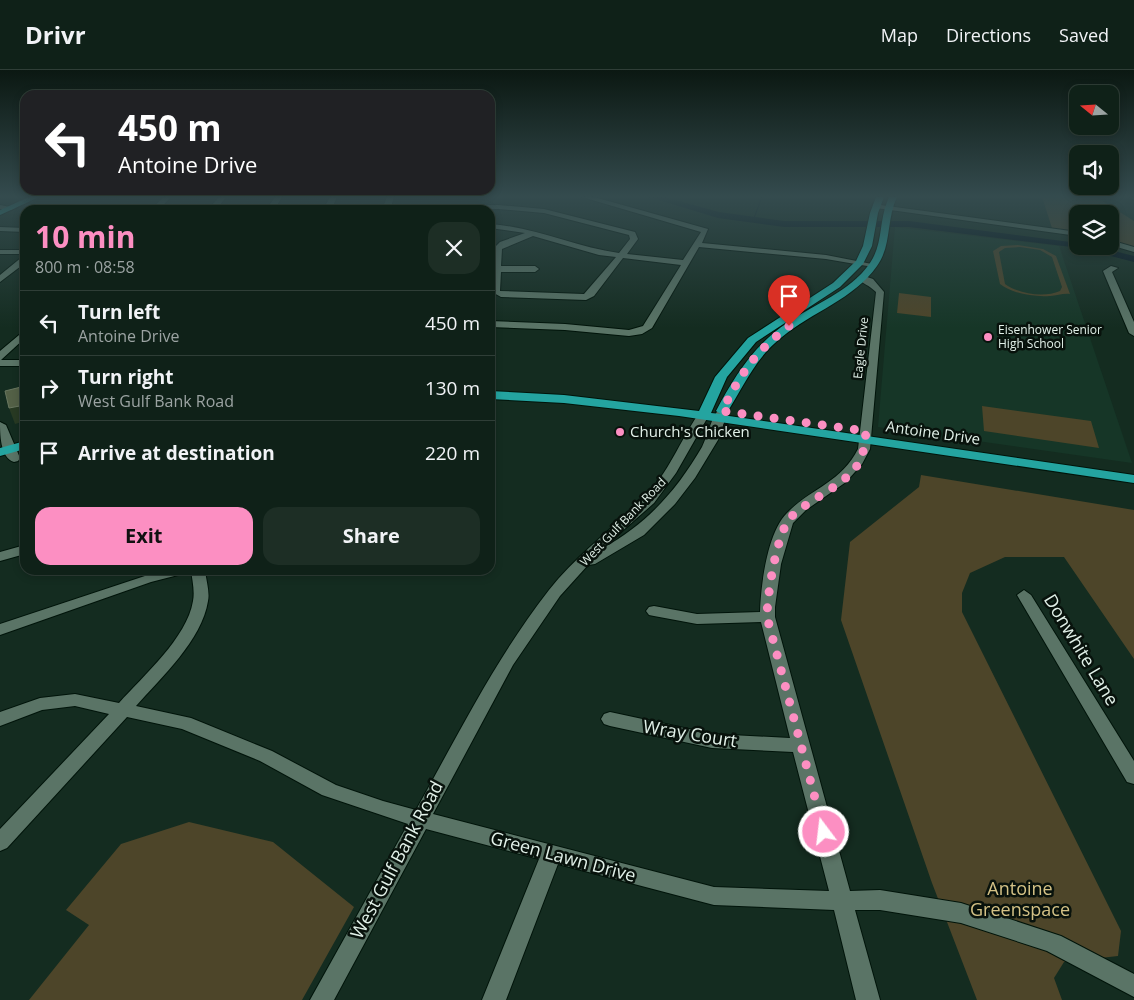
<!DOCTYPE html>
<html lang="en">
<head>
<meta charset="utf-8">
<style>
	body { margin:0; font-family:"Open Sans",sans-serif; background:#1d2e25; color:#f1f3f6; height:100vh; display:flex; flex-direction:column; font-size:19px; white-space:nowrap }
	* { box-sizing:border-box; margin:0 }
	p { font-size:16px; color:#9ba3a2 }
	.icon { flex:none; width:28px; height:28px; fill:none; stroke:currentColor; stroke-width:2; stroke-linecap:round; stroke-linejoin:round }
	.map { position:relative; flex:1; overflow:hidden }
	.panel { position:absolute; left:20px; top:135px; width:475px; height:370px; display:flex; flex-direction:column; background:#0f2118; border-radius:15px; box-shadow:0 2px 8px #0003,0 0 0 1px #2f3e37 }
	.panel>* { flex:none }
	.top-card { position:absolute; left:20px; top:20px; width:475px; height:105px; border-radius:15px; box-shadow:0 2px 8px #0003,0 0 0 1px #2f3e37; background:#202124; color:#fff; overflow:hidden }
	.needle { width:32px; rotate:288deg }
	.tools { position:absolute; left:1069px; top:15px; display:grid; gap:10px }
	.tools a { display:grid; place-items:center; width:50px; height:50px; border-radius:10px; background:#0f2118; box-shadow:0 2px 8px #0003,0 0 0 1px #2f3e37; font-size:25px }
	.pin { position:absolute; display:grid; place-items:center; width:42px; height:42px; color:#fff; margin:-51px -21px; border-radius:50% 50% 50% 0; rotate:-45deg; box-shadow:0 0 5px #0007 }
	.pin .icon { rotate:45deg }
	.me { position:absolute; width:55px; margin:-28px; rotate:345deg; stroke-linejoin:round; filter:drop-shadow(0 0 4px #0008) }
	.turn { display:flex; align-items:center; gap:18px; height:105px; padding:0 15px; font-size:22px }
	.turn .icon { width:65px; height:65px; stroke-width:2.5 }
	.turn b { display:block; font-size:35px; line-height:42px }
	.round { display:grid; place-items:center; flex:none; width:52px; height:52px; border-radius:15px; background:#1d2e25 }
	.head { display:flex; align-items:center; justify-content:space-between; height:85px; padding:0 15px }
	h1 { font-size:30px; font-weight:700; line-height:38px; color:#fc8fc2 }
	.button { display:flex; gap:10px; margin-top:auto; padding:10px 15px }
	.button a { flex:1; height:58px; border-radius:15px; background:#fc8fc2; color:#111; font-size:20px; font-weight:700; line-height:58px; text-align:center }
	.button a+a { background:#1d2e25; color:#f1f3f6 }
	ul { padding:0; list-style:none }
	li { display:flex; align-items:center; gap:15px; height:65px; padding:0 15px; border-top:1px solid #2f3e37 }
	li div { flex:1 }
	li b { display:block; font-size:19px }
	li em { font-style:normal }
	header { display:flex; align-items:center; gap:30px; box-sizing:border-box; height:70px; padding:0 25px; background:#0f2118; border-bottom:1px solid #2f3e37 }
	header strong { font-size:24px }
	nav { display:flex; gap:28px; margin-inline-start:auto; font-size:18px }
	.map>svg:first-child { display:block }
	.built { fill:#163627 }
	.green { fill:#4d4529; fill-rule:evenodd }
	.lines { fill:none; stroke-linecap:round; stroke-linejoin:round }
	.stream { stroke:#00111c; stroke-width:1 }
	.river { fill:#00111c; fill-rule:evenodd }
	.minor-casing { stroke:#00140a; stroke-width:2 }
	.major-casing { stroke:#00140a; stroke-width:2 }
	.minor { fill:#5a7466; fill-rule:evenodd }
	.major { fill:#24a4a0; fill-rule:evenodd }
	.shaded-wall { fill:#283a23 }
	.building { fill:#536046; stroke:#697760 }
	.route { stroke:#fc8fc2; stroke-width:9; stroke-dasharray:0 16.2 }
	.poi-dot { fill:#fc8fc2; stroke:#08120c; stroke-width:2 }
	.labels { text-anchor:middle; stroke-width:5; stroke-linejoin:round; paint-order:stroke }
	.far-poi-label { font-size:12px; fill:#e1f0e8; stroke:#08120c; text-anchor:start }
	.far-street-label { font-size:12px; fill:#e1f0e8; stroke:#08120c }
	.poi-label { font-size:15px; fill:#e1f0e8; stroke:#08120c; text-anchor:start }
	.street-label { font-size:15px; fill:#e1f0e8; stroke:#08120c }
	.near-street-label { font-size:18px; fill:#e1f0e8; stroke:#08120c }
	.near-park-label { font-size:18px; fill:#d4c286; stroke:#08120c }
</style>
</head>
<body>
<header>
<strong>Drivr</strong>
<nav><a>Map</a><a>Directions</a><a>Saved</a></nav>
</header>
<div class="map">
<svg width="1134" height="930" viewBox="0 0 1134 930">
	<rect width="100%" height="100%" fill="#142c20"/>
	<path class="built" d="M895,157L1059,176L1132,393L878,357Z"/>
	<path class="green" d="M1042,127H1096L1134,151V177L1110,170V144H1078L1077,162L1052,158Z
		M1018,175L1043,179L1056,186L1070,224C1063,223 1057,226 1050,226C1033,227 1013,224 1000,214L993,181L1001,176ZM1020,177L1040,180L1052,187L1062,217L1060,221C1044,228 1019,224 1005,214L999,182L1005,178Z
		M899,223L931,227V247L897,243Z
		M982,336L1091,351L1099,378L984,361Z
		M921,405L1134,440V589L1064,487H1005L970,503L962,523V542L1121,861L1118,886L1064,892L1054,908L1062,930H977L932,813L841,550L850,472L919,417Z
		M189,752L273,772L354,837L302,930H29L89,855L66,840L121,774Z"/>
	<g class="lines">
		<path class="stream" d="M762,127L754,148L776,153"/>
		<path class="river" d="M649,127H664L719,142L784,151H909L1078,173V176H1094L1134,186V192L1080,178L909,157H784L718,148Z"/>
		<defs>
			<path id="minor" d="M164,127H171L158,140H150Z
				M219,127H226L216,140H208Z
				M275,127H282L274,140H266Z
				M330,127H337L331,140H323Z
				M387,127H394L390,140H382Z
				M582,127H594L708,159L702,173L826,185L877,195L873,197L826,189L699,177L652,258L642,264L629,266L565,260L490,257V251L565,254L629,260L643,256L681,195L623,188L594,226L586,230L501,227L492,222L494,178L500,172L525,163L490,158V154C535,157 575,177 619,183L630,169L629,165L544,143L498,139L442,140L439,138L443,136L498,135L544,139L635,162L638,169L627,184L683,190L701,162ZM533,166L599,185L616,187L584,224L500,221L501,202H535L539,199L535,196H501L502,179Z
				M1130,127H1134V130Z
				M873,134L1078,162V166L876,138Z
				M0,135L15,138L11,140L0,139Z
				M0,157L25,158V162L0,161Z
				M1110,170L1134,177V182L1110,175Z
				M0,180H25V184H0Z
				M22,187H25V193L0,212V205Z
				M1111,196L1118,198L1112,202L1134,252V266L1129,263L1103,201Z
				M861,205L873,209L884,222L870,379L862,394L846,412L806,440L793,453L781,494L775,537V547L850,821L880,820L961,833L1061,866L1134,904V927L1047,881L961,853L880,840H855L880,930H856L834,840L714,835L558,794L506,930H482L539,789L426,759L334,930H310L408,754L322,725L260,691L182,659L127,647L7,778L0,781V759L109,644L75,636L42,640L0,656V642L40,628L75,624L119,633C143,606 187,568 193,531C195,521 192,509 191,500H205C206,510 210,522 208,531C202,570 161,608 136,636L191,648L272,681L336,715L383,731L416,740C458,665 496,588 549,520C577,485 612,459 644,428C668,404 680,371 699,343H707L709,345L676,403L654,433L603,478C647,454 677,420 702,377C707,368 713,340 722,338L728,341L718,370L695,408L675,434L644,465L595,494L588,495L560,526L513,595L433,744L714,817L829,821L793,682L712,678L610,656L604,654L601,649L604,644L610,642L712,664L790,668L761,552L697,554L654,546L649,545L646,541L649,537L654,536L697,544L760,542C761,515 767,463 787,443C811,418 841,413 858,379L876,222C869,215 863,214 857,208Z
				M25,260V268L1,290H25V296H0V281Z
				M0,352L6,355L20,388L18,391L14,392C0,388 0,363 0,352Z
				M25,475V484L0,491V482Z
				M163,500H188L186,503L151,512L0,565V554Z
				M1024,520L1031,525L1134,691V714L1127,712L1017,525Z"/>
			<path id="major" d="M29,127H39L0,145V140Z
				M876,127H884L878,143L872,176L863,194L840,217L756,272L727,307L711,343L721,344L716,341C734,307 754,275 787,253C814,234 850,222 870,193C883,174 879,152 887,132L889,127H897C886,150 892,175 877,196C854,229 812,242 782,267C755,288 744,316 726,344L722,345L1134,405V413L679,346L564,333L490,329V321L564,325L699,341L715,307L748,268L833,213L856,191L863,176L870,143Z
				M25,371V379L0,386V378Z"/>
		</defs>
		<use href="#minor" class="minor-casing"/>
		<use href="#major" class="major-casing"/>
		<use href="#minor" class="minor"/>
		<use href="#major" class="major"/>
	</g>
	<path class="shaded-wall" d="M25,335V351L15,354L9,338Z"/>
	<path class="building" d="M25,316V335L9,338L5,321Z"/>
	<linearGradient id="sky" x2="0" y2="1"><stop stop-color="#0b1812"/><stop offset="0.49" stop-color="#344b4e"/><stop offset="1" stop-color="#344b4e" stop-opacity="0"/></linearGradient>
	<rect width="1134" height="258" fill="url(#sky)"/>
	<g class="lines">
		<path class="route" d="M789,256C754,283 742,302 722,341L866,361C865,372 864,384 858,394C846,415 809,429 791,447C777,461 767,526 767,547L824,762"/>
	</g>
	<g class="poi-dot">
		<circle cx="988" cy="267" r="5"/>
		<circle cx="620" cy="362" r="5"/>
	</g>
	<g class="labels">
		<g class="far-poi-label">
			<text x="998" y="264">Eisenhower Senior<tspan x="998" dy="14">High School</tspan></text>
		</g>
		<g class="far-street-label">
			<text transform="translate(861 278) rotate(-84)" y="4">Eagle Drive</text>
			<text transform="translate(623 452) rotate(-46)" y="4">West Gulf Bank Road</text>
		</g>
		<g class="poi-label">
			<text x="630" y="367">Church's Chicken</text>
		</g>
		<g class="street-label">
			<text transform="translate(933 363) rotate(8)" y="5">Antoine Drive</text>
		</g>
		<g class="near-street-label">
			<text transform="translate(1081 580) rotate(59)" y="6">Donwhite Lane</text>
			<text transform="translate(690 664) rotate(9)" y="6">Wray Court</text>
			<text transform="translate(563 787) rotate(15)" y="6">Green Lawn Drive</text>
			<text transform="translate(397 790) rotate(-62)" y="6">West Gulf Bank Road</text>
		</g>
		<g class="near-park-label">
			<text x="1020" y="825">Antoine<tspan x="1020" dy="21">Greenspace</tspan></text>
		</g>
	</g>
</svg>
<div class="tools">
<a><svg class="needle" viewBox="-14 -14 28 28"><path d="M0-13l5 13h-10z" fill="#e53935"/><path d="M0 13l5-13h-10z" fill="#9ba3a2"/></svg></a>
<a><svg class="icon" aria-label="sound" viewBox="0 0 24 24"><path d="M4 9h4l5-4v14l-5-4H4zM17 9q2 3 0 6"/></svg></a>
<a><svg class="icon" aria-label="layers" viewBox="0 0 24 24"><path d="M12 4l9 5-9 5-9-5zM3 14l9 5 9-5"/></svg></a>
</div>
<div class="pin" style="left:789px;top:256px;background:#d93025"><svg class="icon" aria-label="arrive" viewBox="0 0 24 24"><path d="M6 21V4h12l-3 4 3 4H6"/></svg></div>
<svg class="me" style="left:824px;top:762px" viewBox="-20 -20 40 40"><circle r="17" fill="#fc8fc2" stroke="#fff" stroke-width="3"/><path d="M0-11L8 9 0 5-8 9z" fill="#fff"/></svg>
<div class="top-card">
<div class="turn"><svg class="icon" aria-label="left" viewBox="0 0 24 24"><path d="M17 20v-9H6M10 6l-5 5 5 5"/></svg><div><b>450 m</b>Antoine Drive</div></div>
</div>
<section class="panel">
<div class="head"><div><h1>10 min</h1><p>800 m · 08:58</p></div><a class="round"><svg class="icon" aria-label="close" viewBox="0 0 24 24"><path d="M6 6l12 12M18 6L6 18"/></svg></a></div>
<ul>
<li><svg class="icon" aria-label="left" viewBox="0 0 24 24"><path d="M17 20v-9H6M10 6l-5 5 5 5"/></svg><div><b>Turn left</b><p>Antoine Drive</p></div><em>450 m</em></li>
<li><svg class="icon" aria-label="right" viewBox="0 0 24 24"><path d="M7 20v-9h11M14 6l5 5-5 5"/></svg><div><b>Turn right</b><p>West Gulf Bank Road</p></div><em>130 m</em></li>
<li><svg class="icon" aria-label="arrive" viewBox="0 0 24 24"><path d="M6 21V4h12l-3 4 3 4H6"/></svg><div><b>Arrive at destination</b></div><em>220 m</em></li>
</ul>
<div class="button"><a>Exit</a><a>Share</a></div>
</section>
</div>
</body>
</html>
